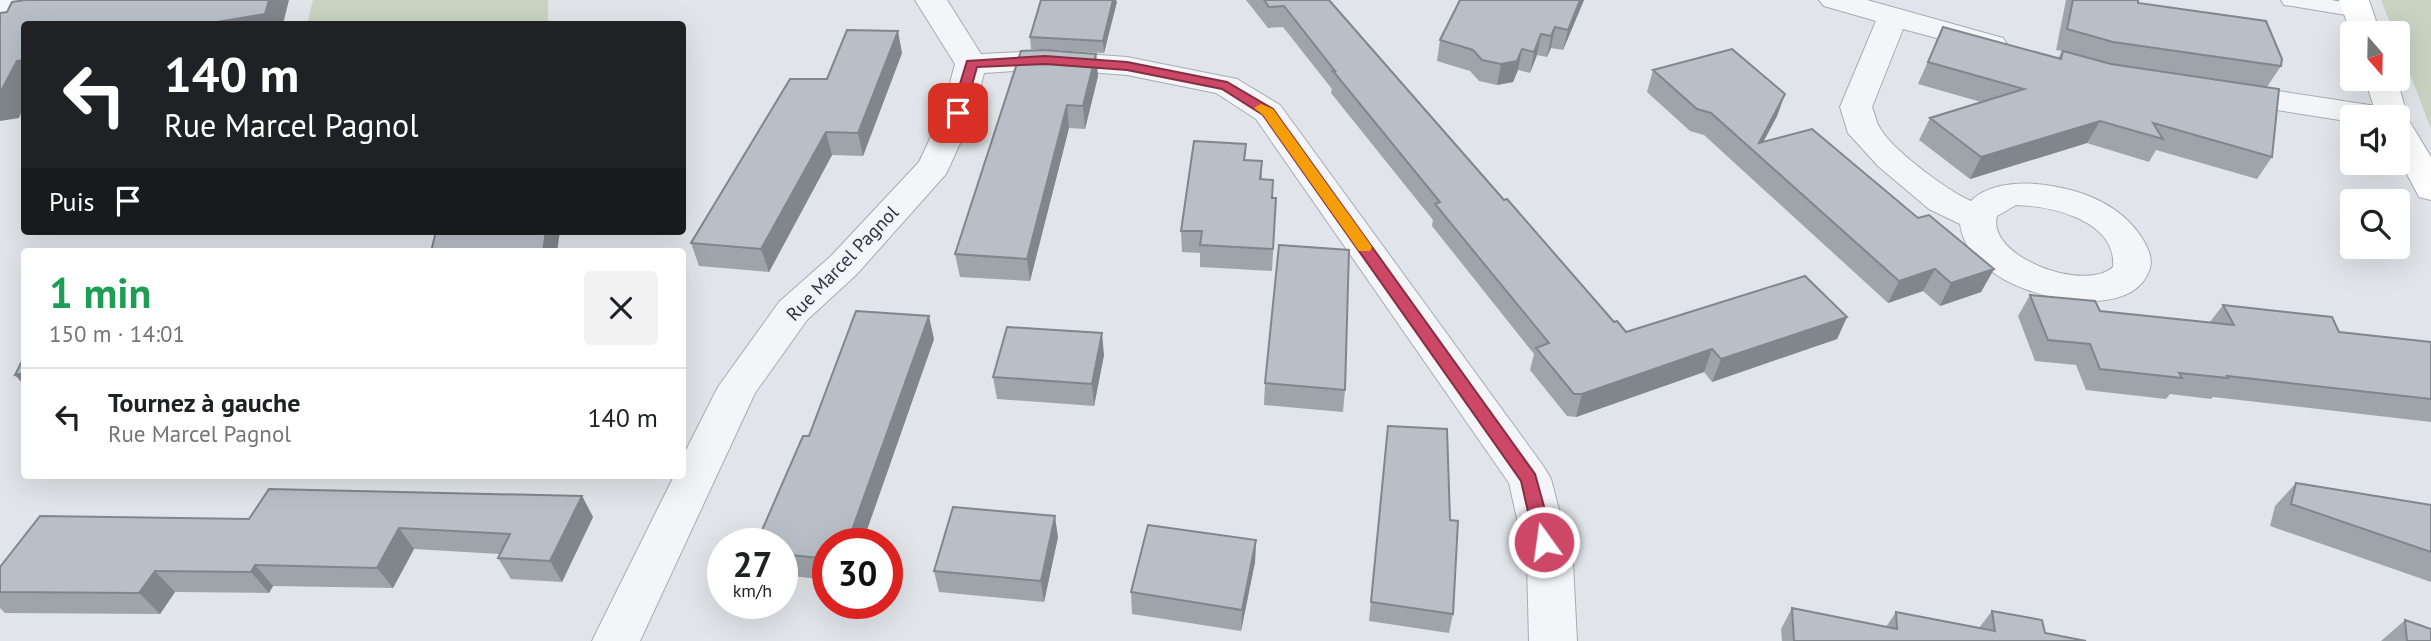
<!DOCTYPE html>
<html lang="fr">
<head>
<meta charset="utf-8">
<style>
	body { margin:0; font-family:"PT Sans",sans-serif; background:#f2f2f2; color:#202124; height:100vh; display:flex; flex-direction:column; font-size:26px; white-space:nowrap }
	* { box-sizing:border-box; margin:0 }
	p { font-size:23px; color:#757577 }
	.icon { flex:none; width:38px; height:38px; fill:none; stroke:currentColor; stroke-width:2; stroke-linecap:round; stroke-linejoin:round }
	.map { position:relative; flex:1; overflow:hidden }
	.drawer { position:absolute; left:21px; top:248px; width:665px; height:231px; display:flex; flex-direction:column; background:#fff; border-radius:7px; box-shadow:0 7px 28px #0002 }
	.drawer>* { flex:none }
	.banner { position:absolute; left:21px; top:21px; width:665px; height:214px; border-radius:7px; box-shadow:0 7px 28px #0002; background:#202124; color:#fff; overflow:hidden }
	.needle { width:46px; rotate:160deg }
	.fabs { position:absolute; left:2340px; top:21px; display:grid; gap:14px }
	.fabs a { display:grid; place-items:center; width:70px; height:70px; border-radius:7px; background:#fff; box-shadow:0 7px 28px #0002; font-size:35px }
	.speed { position:absolute; left:707px; top:528px; display:flex; gap:14px; font-size:35px; font-weight:700; text-align:center }
	.speed>* { display:grid; place-content:center; width:91px; height:91px; border-radius:50%; background:#fff; box-shadow:0 7px 28px #0002; line-height:1 }
	.speed small { font-size:18px; font-weight:400 }
	.speed .limit { border:10px solid #d22; background:#fff; color:#111 }
	.pin { position:absolute; display:grid; place-items:center; width:60px; height:60px; color:#fff; margin:-30px; border-radius:14px; box-shadow:0 4px 10px #0006 }
	.me { position:absolute; width:77px; margin:-38px; rotate:346deg; stroke-linejoin:round; filter:drop-shadow(0 0 5px #0008) }
	.turn { display:flex; align-items:center; gap:24px; height:147px; padding:0 28px; font-size:32px }
	.turn .icon { width:91px; height:91px; stroke-width:2.5 }
	.turn b { display:block; font-size:49px; line-height:60px }
	.then { display:flex; align-items:center; height:66px; padding:0 28px; background:#0003; gap:14px; font-size:26px }
	.round { display:grid; place-items:center; flex:none; width:74px; height:74px; border-radius:7px; background:#f2f2f2 }
	.headline { display:flex; align-items:center; justify-content:space-between; height:119px; padding:0 28px }
	h1 { font-size:42px; font-weight:700; line-height:52px; color:#1e9e55 }
	ul { padding:0; list-style:none }
	li { display:flex; align-items:center; gap:21px; height:98px; padding:0 28px; border-top:2px solid #e0e0e0 }
	li div { flex:1 }
	li b { display:block; font-size:26px }
	li em { font-style:normal }
	.map>svg:first-child { display:block }
	.green { fill:#c8d3c2 }
	.lines { fill:none; stroke-linecap:round; stroke-linejoin:round }
	.lane-casing { stroke:#a6acb3; stroke-width:2 }
	.street-casing { stroke:#a6acb3; stroke-width:2 }
	.secondary-casing { stroke:#a6acb3; stroke-width:2 }
	.lane { fill:#f4f5f8; fill-rule:evenodd }
	.street { fill:#f4f5f8; fill-rule:evenodd }
	.secondary { fill:#fff; fill-rule:evenodd }
	.wall { fill:#9ea4aa }
	.shaded-wall { fill:#81868b }
	.building { fill:#b8bfc6; stroke:#81868b; stroke-width:2 }
	.route { fill:#cc4866; stroke:#852f42; stroke-width:2 }
	.slow { fill:#f59e0b }
	.labels { text-anchor:middle; stroke-width:5; stroke-linejoin:round; paint-order:stroke }
	.street-label { font-size:19px; fill:#2a3441; stroke:#f1f4f7 }
</style>
</head>
<body>
<div class="map">
<svg width="2431" height="641" viewBox="0 0 2431 641">
	<rect width="100%" height="100%" fill="#e1e5e9"/>
	<path class="green" d="M313,0H548V24H307Z
		M2381,0H2431V129L2398,43V33H2394Z"/>
	<g class="lines">
		<defs>
			<path id="lane" d="M2281,0H2331L2366,6L2369,11L2366,16L2358,17L2292,6L2284,5Z"/>
			<path id="street" d="M0,0H54L49,6L0,15Z
				M915,0H947L981,54L1045,51L1127,57L1237,79L1280,105L1544,467L1551,479L1573,563L1577,641H1529L1527,563L1509,483L1256,119L1216,93L1127,75L1045,69L984,73L974,113L946,174L857,274L807,320L755,393L640,641H592L674,476H682V458L718,387L779,302L831,256L919,162L942,113L955,64Z
				M1819,0H1867L2003,38L2007,44L2003,50L1992,53L1903,29L1872,107C1875,114 1876,122 1880,128C1892,150 1948,191 1971,201C1986,185 2016,182 2036,184C2077,188 2119,202 2142,238C2147,246 2153,258 2150,268C2136,315 2058,302 2025,289C1997,279 1964,256 1960,224L1929,209L1878,166L1848,133L1840,107L1876,21L1824,6ZM2016,205C2051,206 2117,220 2113,267C2085,293 1986,257 1997,216Z
				M2226,83L2383,107L2395,110L2399,117L2398,120V117H2352V122L2215,100L2210,93L2215,86Z"/>
			<path id="secondary" d="M2339,0H2369L2380,33H2352V36Z
				M2365,79H2397L2408,119L2431,157V200L2419,197L2398,157V117H2377Z"/>
		</defs>
		<use href="#lane" class="lane-casing"/>
		<use href="#street" class="street-casing"/>
		<use href="#secondary" class="secondary-casing"/>
		<use href="#lane" class="lane"/>
		<use href="#street" class="street"/>
		<use href="#secondary" class="secondary"/>
	</g>
	<path class="wall" d="M1041,0H1116L1104,53L1031,49L1030,37Z
		M1246,0H1329L1504,200L1614,322L1626,332L1847,317L1837,339L1712,382L1704,372L1576,417L1567,416L1530,370L1534,354L1432,226L1433,220L1331,93L1332,89L1283,27L1268,28Z
		M1584,0L1563,50L1551,48L1547,57L1537,55L1530,73L1518,70L1513,82L1497,85L1479,81L1470,71L1437,61L1440,40Z
		M2066,0H2138V3L2281,66L2267,87L2272,157L2257,179L2156,150L2149,162L2087,143L1970,179L1919,140L1930,118L1981,102L1918,84L1943,27L2058,58L2062,51L2056,50Z
		M902,53L863,156L832,155L769,272L699,266L691,243L827,79Z
		M1096,54L1098,76L1085,129L1069,128L1030,281L960,277L955,254Z
		M1653,70L1785,94L1777,116L1763,142L1918,218L1994,269L1981,292L1940,306L1923,291L1888,303L1704,135L1690,131L1647,92Z
		M1246,144L1245,160L1262,161V179L1273,198H1276L1272,271L1200,267V253L1182,252L1181,231Z
		M2030,295L2100,311L2210,322L2223,305L2339,332L2431,342V422L2213,397L2211,399L2170,394L2166,399L2086,390L2076,365L2035,361L2018,316Z
		M934,339L862,544H828V580L782,575V544Z
		M1104,355L1094,406L997,399L993,377Z
		M1265,383L1345,390L1343,412L1264,405Z
		M1388,426L1453,614L1449,633L1369,621Z
		M2296,483L2431,505V582L2270,526L2275,506Z
		M582,496L593,517L562,582L511,579L498,558L500,554L414,549L393,588L273,586L269,593L175,592L160,614L5,613L0,608V567L249,519Z
		M1058,537L1044,602L939,592L934,571Z
		M1256,540L1255,562L1241,631L1132,614L1131,592Z
		M1792,608L1886,627L1896,612L1979,628L1992,611L2045,633L2086,641H1782L1781,629Z
		M2405,620L2431,641H2381Z"/>
	<path class="shaded-wall" d="M269,0H289L283,24H205Z
		M1113,0H1116L1117,2L1104,53L1103,41Z
		M1580,0H1584L1563,50L1568,30Z
		M1555,27L1551,48L1547,57L1551,36Z
		M898,31L902,53L863,156L858,133Z
		M1541,34L1537,55L1530,73L1534,52Z
		M1522,49L1518,70L1513,82L1497,85L1501,64Z
		M1096,54L1098,76L1085,129L1083,106Z
		M24,60V106L19,118L0,121V93L17,61Z
		M1785,94L1777,116L1757,154L1759,143Z
		M1067,105L1069,128L1030,281L1027,259Z
		M2100,121L2087,143L1970,179L1981,157Z
		M826,132L832,155L769,272L761,249Z
		M546,231H560L557,252H543Z
		M1935,269L1923,291L1888,303L1899,281Z
		M1994,269L1981,292L1940,306L1951,283Z
		M929,316L934,339L862,544H847Z
		M1847,317L1837,339L1712,382L1721,359Z
		M1102,333L1104,355L1094,406L1092,384Z
		M1712,349L1704,372L1576,417L1582,394Z
		M24,373V385L15,375Z
		M582,496L593,517L562,582L550,561Z
		M1055,516L1058,537L1044,602L1041,581Z
		M399,528L414,549L393,588L377,568Z
		M1256,540L1255,562L1241,631L1242,610Z
		M255,565L273,586L269,593L251,572Z
		M155,571L175,592L160,614L139,593Z"/>
	<path class="building" d="M25,0H269L265,14L205,24H24V60L17,61L0,93V13L7,12L12,2Z
		M1041,0H1113L1103,41L1030,37Z
		M1264,0H1329L1504,200L1507,199L1614,322L1617,321L1626,332L1805,276L1847,317L1721,359L1712,349L1582,394H1574L1536,348L1549,343L1435,204L1440,202L1333,71H1335L1284,6L1269,7Z
		M1460,0H1580L1568,30L1555,27L1551,36L1541,34L1534,52L1522,49L1517,61L1501,64L1482,60L1473,50L1440,40Z
		M2073,0H2138V3L2266,21L2282,59L2281,66L2113,42L2067,29Z
		M1943,27L2061,59L2063,51L2111,64L2279,89L2272,157L2153,123L2163,139L2100,121L1981,157L1930,118L2024,89L1928,62Z
		M847,30L898,31L858,133L826,132L761,249L691,243L790,79H827Z
		M1732,49L1785,94L1759,143L1812,129L1918,218L1929,215L1994,269L1951,283L1935,269L1899,281L1711,113L1697,109L1653,70Z
		M1043,50L1096,54L1083,106L1067,105L1027,259L955,254L1021,51Z
		M1194,141L1246,144L1244,160L1262,161L1260,179L1273,180L1272,198H1276L1273,249L1200,245L1202,231H1181Z
		M436,231H546L543,252H431Z
		M1279,245L1349,250L1345,390L1265,383Z
		M2030,295L2095,301L2100,311L2234,325L2223,305L2332,317L2339,332L2431,342V399L2227,376L2228,378L2179,373L2182,378L2100,369L2090,344L2048,340Z
		M856,311L929,316L847,544H828V559L782,554V544H756L803,436H809Z
		M1007,327L1102,333L1092,384L993,377Z
		M24,357V373L15,375Z
		M1388,426L1447,429L1450,520L1458,521L1453,614L1371,602Z
		M2296,483L2431,505V552L2291,504Z
		M269,489L582,496L550,561L498,558L510,534L399,528L377,568L255,565L251,572L155,571L139,593L0,592V567L40,516L249,519Z
		M953,507L1055,516L1041,581L934,571Z
		M1148,525L1256,540L1242,610L1131,592Z
		M1792,608L1897,629L1896,612L1995,631L1992,611L2042,620L2045,633L2086,641H1794Z
		M2405,620L2431,629V641H2407Z"/>
	<path class="route" d="M1045,56L1127,62L1227,82L1273,109L1535,474L1554,542L1551,547L1544,549L1538,547L1535,542L1521,481L1263,115L1222,89L1127,70L1045,64L977,67L964,113L958,117L951,113L967,61Z"/>
	<path class="slow" d="M1261,104L1273,109L1370,244L1372,247L1370,251H1359L1263,115L1254,108Z"/>
	<g class="labels">
		<g class="street-label">
			<text transform="translate(842 263) rotate(-46)" y="7">Rue Marcel Pagnol</text>
		</g>
	</g>
</svg>
<div class="fabs">
<a><svg class="needle" viewBox="-14 -14 28 28"><path d="M0-13l5 13h-10z" fill="#e53935"/><path d="M0 13l5-13h-10z" fill="#757577"/></svg></a>
<a><svg class="icon" aria-label="sound" viewBox="0 0 24 24"><path d="M4 9h4l5-4v14l-5-4H4zM17 9q2 3 0 6"/></svg></a>
<a><svg class="icon" aria-label="search" viewBox="0 0 24 24"><circle cx="10" cy="10" r="6"/><path d="M15 15l6 6"/></svg></a>
</div>
<div class="speed"><div>27<small>km/h</small></div><div class="limit">30</div></div>
<div class="pin" style="left:958px;top:113px;background:#d93025"><svg class="icon" aria-label="arrive" viewBox="0 0 24 24"><path d="M6 21V4h12l-3 4 3 4H6"/></svg></div>
<svg class="me" style="left:1544px;top:542px" viewBox="-20 -20 40 40"><circle r="17" fill="#cc4866" stroke="#fff" stroke-width="3"/><path d="M0-11L8 9 0 5-8 9z" fill="#fff"/></svg>
<div class="banner">
<div class="turn"><svg class="icon" aria-label="left" viewBox="0 0 24 24"><path d="M17 20v-9H6M10 6l-5 5 5 5"/></svg><div><b>140 m</b>Rue Marcel Pagnol</div></div>
<div class="then">Puis<svg class="icon" aria-label="arrive" viewBox="0 0 24 24"><path d="M6 21V4h12l-3 4 3 4H6"/></svg></div>
</div>
<section class="drawer">
<div class="headline"><div><h1>1 min</h1><p>150 m · 14:01</p></div><a class="round"><svg class="icon" aria-label="close" viewBox="0 0 24 24"><path d="M6 6l12 12M18 6L6 18"/></svg></a></div>
<ul>
<li><svg class="icon" aria-label="left" viewBox="0 0 24 24"><path d="M17 20v-9H6M10 6l-5 5 5 5"/></svg><div><b>Tournez à gauche</b><p>Rue Marcel Pagnol</p></div><em>140 m</em></li>
</ul>
</section>
</div>
</body>
</html>
